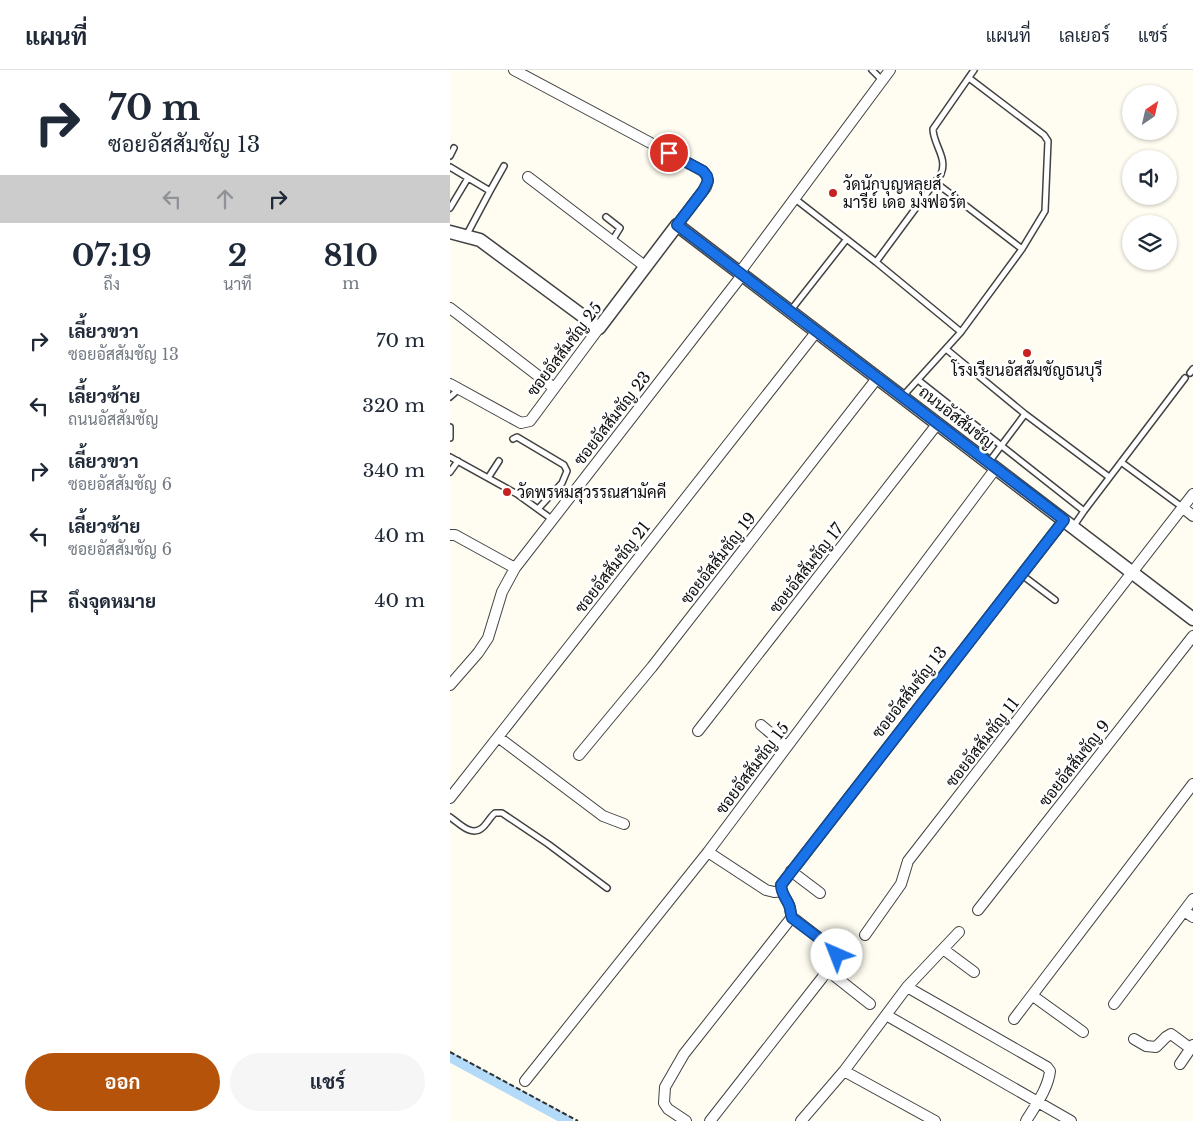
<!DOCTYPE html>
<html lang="th">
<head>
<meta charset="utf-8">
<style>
	body { margin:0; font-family:"Libre Baskerville",Sarabun,serif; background:#f6f6f7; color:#1f2937; height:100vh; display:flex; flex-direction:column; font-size:19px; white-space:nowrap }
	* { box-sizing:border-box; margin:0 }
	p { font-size:16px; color:#747a83 }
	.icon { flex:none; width:28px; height:28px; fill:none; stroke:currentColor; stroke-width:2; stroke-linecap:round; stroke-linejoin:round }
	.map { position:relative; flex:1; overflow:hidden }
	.drawer { display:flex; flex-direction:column; background:#fff; width:450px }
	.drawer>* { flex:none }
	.top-card { background:#fff; color:#1f2937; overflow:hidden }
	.needle { width:32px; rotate:34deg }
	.tools { position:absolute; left:672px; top:15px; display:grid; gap:10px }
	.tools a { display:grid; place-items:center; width:55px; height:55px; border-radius:50%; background:#fff; box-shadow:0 1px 4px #0004; font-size:25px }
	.pin { position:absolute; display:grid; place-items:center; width:42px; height:42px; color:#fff; margin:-21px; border:2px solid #fff; border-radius:50%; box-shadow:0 1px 5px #0007 }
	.me { position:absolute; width:55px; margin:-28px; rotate:316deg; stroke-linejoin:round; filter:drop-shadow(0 0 4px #0008) }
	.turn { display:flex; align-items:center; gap:18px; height:105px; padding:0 25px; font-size:22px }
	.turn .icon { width:65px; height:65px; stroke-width:2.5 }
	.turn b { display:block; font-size:35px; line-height:42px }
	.lanes { display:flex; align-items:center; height:48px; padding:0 25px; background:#0003; justify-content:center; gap:25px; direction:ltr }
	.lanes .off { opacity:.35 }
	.eta { display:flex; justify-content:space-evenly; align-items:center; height:85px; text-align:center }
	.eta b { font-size:30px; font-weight:700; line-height:35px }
	.button { display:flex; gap:10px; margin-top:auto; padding:10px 25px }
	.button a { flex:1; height:58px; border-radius:30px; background:#b45309; color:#fff; font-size:20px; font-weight:700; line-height:58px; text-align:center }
	.button a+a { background:#f6f6f7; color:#1f2937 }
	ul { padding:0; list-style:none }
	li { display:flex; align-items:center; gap:15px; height:65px; padding:0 25px }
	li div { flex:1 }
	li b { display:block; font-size:19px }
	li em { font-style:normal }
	header { display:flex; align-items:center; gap:30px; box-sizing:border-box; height:70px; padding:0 25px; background:#fff; border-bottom:1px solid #e0e1e3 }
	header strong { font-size:24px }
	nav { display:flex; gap:28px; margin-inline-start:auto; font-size:18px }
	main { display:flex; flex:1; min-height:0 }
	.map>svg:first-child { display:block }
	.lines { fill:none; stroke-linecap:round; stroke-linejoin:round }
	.canal { stroke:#b3dbf9; stroke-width:10 }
	.service-casing { stroke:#424242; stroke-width:8 }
	.minor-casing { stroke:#424242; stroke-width:12 }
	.tertiary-casing { stroke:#424242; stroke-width:15 }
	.path { stroke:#313131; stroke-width:2; stroke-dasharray:5 2.5; stroke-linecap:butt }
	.service { stroke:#fff; stroke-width:5 }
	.minor { stroke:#fff; stroke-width:10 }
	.tertiary { stroke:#fff; stroke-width:12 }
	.route-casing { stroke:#114b97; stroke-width:12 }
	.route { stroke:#1a73e8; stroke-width:9 }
	.poi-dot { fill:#c62220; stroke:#fff; stroke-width:2 }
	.labels { text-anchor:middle; stroke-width:5; stroke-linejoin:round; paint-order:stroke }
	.poi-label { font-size:16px; fill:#0f0f0f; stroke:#fff; text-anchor:start }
	.street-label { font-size:16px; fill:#0f0f0f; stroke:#fff }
</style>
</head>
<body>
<header>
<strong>แผนที่</strong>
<nav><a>แผนที่</a><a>เลเยอร์</a><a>แชร์</a></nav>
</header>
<main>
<section class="drawer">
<div class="top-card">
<div class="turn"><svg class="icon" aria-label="right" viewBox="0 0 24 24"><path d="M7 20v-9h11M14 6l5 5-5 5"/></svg><div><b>70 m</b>ซอยอัสสัมชัญ 13</div></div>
<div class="lanes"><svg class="icon off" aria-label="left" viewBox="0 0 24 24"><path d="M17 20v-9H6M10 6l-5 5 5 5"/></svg><svg class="icon off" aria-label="ahead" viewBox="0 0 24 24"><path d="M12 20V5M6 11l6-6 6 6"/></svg><svg class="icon" aria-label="right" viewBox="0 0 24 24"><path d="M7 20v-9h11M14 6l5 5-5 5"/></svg></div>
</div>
<div class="eta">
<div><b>07:19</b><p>ถึง</p></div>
<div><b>2</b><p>นาที</p></div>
<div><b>810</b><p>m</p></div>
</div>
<ul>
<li><svg class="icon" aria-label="right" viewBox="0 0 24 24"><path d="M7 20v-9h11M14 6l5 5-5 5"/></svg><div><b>เลี้ยวขวา</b><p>ซอยอัสสัมชัญ 13</p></div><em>70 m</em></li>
<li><svg class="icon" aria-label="left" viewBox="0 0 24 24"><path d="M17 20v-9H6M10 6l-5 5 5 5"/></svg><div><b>เลี้ยวซ้าย</b><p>ถนนอัสสัมชัญ</p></div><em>320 m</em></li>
<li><svg class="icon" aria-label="right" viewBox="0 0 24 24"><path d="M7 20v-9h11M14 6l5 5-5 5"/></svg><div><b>เลี้ยวขวา</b><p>ซอยอัสสัมชัญ 6</p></div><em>340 m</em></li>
<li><svg class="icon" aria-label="left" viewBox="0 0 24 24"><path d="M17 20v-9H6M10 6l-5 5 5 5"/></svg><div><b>เลี้ยวซ้าย</b><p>ซอยอัสสัมชัญ 6</p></div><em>40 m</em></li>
<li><svg class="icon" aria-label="arrive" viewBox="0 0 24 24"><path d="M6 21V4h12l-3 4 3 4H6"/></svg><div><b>ถึงจุดหมาย</b></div><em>40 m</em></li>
</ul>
<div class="button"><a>ออก</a><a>แชร์</a></div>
</section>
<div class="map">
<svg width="743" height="1051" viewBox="0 0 743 1051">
	<rect width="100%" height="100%" fill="#fffdf1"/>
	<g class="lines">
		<path class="canal" d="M0,987L118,1051"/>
		<defs>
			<path id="service" d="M422,0L432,10
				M0,86L4,78
				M0,97L40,121L16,166
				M485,112L572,179
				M40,121L54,96
				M344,128L426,192
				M0,138L18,108
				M156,147L170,158L162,171
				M341,240L396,170
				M511,262L572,179L595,141L598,71L594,65L519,8
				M496,279L575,344L659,407
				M740,303L743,299
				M468,310L634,441L735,308
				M453,326L511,262L426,192L491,104C498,88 483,74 483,59L524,0
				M0,327L9,319
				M0,357V368
				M63,369L67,367L114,395L117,401L112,413L88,439
				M0,387L67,424L103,450
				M539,392L575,344
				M671,392L732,437
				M0,402L8,391
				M38,408L49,391
				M623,457L634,441
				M572,505L605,530
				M0,747C9,753 21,767 32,758C37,754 40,747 45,743H52L98,774L157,818"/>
			<path id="minor" d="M64,0L253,101C258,107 259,110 256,117L227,155
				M78,107L196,197
				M290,202L440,0
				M0,238L104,318
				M0,314L71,353L80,351L149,258
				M732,437L743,446
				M0,465H5L65,498
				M0,615L28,583L38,568L52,522L65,498L293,204
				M311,655L336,676
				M248,661L488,353
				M48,667L153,746L174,754
				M129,685L202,597L428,307
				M0,728L367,261
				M258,782L316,820L324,822L331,821
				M341,801L370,823
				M528,840L743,566
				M734,841L743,847
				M415,865L451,814L458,791L743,424
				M493,879L524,902
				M377,900L420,934
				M457,917L597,997L600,1001C598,1019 585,1036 576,1051
				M583,926L633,962
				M664,934L743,829
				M436,945L621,1051
				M564,949L743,714
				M684,969L696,976L706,977L716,967L721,964L740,978
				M730,994L743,975
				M394,1001L485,1051
				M75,1011L258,782L546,398
				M236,1051L218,1039L214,1033L215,1017L234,984L342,847
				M260,1051L372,908L387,885L386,881L342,847C340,843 341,839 339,835C336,828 331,823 331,815L614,450
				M351,1051L394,1001L457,917L509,862"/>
			<path id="tertiary" d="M0,162L30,170L149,258L227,155L743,549"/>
		</defs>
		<use href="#service" class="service-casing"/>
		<use href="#minor" class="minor-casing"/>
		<use href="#tertiary" class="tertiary-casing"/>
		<path class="path" d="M0,982L128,1051"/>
		<use href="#service" class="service"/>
		<use href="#minor" class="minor"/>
		<use href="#tertiary" class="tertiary"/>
	</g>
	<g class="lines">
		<defs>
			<path id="route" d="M219,83L253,101L257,106L258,111L253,121L227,155L614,450L331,815C331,823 336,828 339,835C341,839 340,843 342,848L386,881L387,885"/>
		</defs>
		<use href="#route" class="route-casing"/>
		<use href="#route" class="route"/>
	</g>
	<g class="poi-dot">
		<circle cx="383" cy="123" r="5"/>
		<circle cx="577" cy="283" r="5"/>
		<circle cx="57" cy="422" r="5"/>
	</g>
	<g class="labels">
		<g class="poi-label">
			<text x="393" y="120">วัดนักบุญหลุยส์<tspan x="393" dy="18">มารีย์ เดอ มงฟอร์ต</tspan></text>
			<text x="577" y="306" text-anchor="middle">โรงเรียนอัสสัมชัญธนบุรี</text>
			<text x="67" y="428">วัดพรหมสุวรรณสามัคคี</text>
		</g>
		<g class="street-label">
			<text transform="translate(114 279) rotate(-53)" y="6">ซอยอัสสัมชัญ 25</text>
			<text transform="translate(507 347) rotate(38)" y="6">ถนนอัสสัมชัญ</text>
			<text transform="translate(162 348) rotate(-52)" y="6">ซอยอัสสัมชัญ 23</text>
			<text transform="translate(268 488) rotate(-52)" y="6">ซอยอัสสัมชัญ 19</text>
			<text transform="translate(162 497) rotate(-52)" y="6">ซอยอัสสัมชัญ 21</text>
			<text transform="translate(356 498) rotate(-52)" y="6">ซอยอัสสัมชัญ 17</text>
			<text transform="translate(459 622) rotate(-52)" y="6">ซอยอัสสัมชัญ 13</text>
			<text transform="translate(532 672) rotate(-52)" y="6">ซอยอัสสัมชัญ 11</text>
			<text transform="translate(624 693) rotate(-52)" y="6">ซอยอัสสัมชัญ 9</text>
			<text transform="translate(302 698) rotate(-53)" y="6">ซอยอัสสัมชัญ 15</text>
		</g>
	</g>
</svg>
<div class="tools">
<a><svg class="needle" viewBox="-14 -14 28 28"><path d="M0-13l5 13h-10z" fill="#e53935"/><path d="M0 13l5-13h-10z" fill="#747a83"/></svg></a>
<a><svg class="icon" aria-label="sound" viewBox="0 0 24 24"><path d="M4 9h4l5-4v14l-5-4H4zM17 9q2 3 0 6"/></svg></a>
<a><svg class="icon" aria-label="layers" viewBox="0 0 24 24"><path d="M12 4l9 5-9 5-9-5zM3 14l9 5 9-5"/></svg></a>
</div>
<div class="pin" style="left:219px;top:83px;background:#d93025"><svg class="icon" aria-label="arrive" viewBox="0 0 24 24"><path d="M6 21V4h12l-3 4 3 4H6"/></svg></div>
<svg class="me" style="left:387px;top:885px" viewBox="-20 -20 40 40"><circle r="19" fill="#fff"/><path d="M0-13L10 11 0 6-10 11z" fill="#1a73e8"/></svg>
</div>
</main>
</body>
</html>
